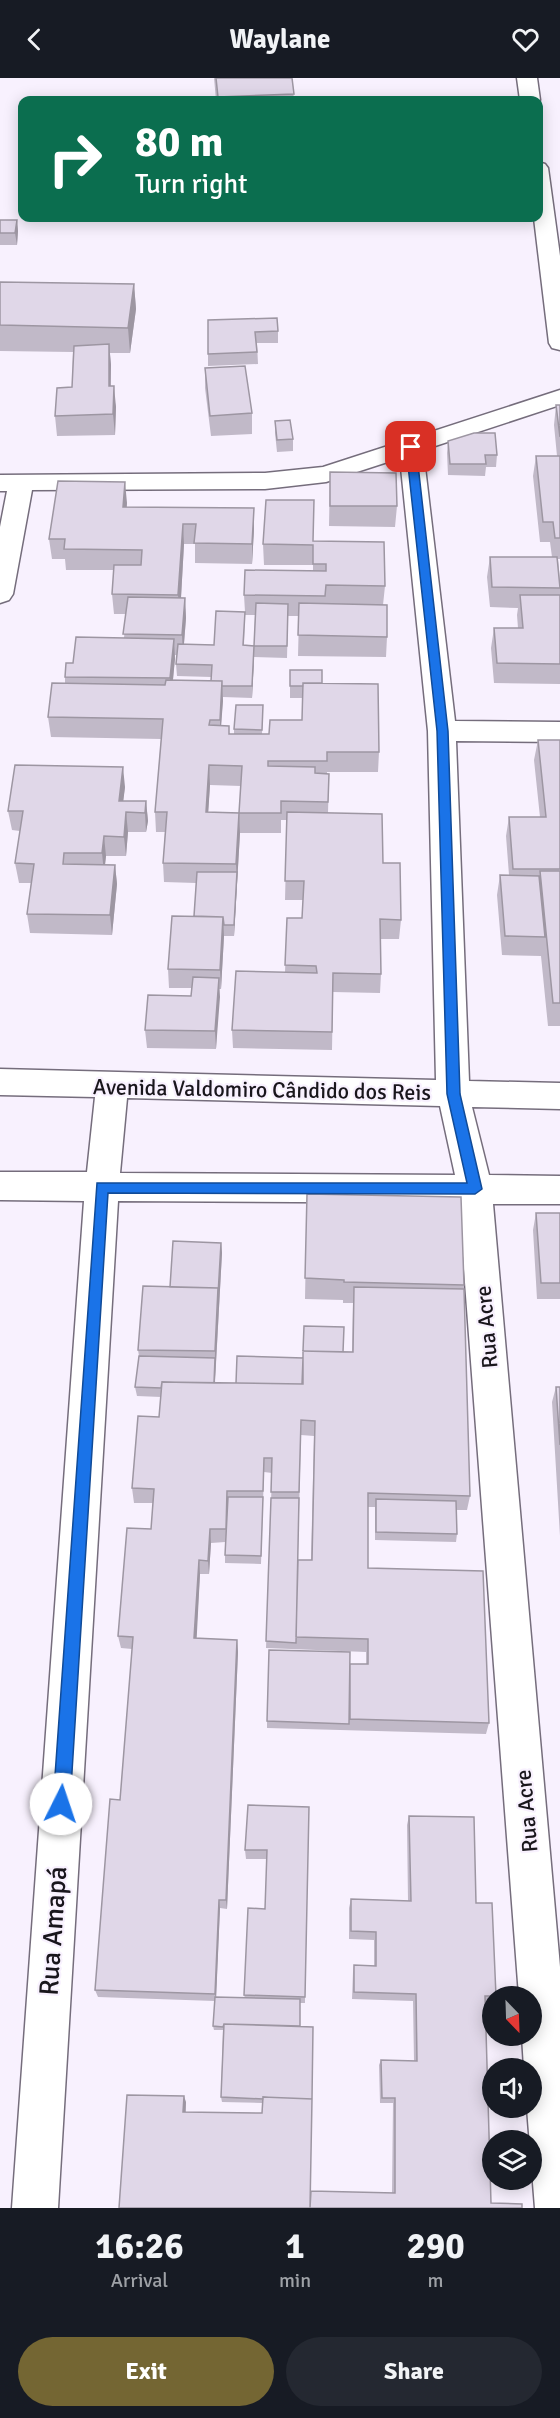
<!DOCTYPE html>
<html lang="en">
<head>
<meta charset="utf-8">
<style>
	body { margin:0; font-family:Signika,sans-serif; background:#242831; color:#f1f3f6; height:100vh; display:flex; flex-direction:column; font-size:22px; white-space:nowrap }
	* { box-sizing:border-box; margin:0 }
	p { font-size:20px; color:#9ea1a6 }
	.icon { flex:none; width:33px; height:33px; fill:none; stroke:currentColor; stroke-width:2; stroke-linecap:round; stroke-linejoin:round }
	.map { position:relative; height:2130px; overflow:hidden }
	.sheet { display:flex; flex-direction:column; background:#171b24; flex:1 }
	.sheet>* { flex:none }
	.banner { position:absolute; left:18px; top:18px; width:525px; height:126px; border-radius:12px; box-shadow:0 3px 15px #0003; background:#0b6e4f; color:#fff; overflow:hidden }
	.needle { width:39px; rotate:157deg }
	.tools { position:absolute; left:482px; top:1908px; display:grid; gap:12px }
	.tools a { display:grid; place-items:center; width:60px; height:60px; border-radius:50%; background:#171b24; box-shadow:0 3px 15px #0003; font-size:30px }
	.pin { position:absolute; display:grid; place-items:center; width:51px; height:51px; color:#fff; margin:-26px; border-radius:12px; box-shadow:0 3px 9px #0006 }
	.me { position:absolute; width:66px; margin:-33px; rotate:4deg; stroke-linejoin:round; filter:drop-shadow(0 0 4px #0008) }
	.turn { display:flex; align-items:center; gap:21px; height:126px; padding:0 18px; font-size:27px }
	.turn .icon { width:78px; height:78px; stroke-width:2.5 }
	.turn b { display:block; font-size:42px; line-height:51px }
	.eta { display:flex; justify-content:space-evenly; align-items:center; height:102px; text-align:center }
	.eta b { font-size:36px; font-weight:800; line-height:42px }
	.primary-button { display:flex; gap:12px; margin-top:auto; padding:12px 18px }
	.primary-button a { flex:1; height:69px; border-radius:36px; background:#746633; color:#fff; font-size:24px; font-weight:800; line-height:69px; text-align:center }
	.primary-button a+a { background:#242831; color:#f1f3f6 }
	header { display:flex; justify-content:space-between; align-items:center; height:78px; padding:0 18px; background:#171b24; font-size:27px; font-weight:800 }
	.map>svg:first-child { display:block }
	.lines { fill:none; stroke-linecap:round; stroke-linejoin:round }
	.minor-casing { stroke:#756d7c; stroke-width:3 }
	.minor { fill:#fff; fill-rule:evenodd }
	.wall { fill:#c1b9c8; fill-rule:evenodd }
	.shaded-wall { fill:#9d96a2 }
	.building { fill:#e0d7e8; stroke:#9d96a2; stroke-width:1.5 }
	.route { fill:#1a73e8; stroke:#114b97; stroke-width:1.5 }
	.labels { text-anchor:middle; stroke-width:4.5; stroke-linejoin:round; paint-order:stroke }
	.street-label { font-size:22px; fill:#19161c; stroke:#f8f1fe }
	.near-street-label { font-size:27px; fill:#19161c; stroke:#f8f1fe }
</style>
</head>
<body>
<header><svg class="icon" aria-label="back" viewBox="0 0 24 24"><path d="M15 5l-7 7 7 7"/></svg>Waylane<svg class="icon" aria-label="heart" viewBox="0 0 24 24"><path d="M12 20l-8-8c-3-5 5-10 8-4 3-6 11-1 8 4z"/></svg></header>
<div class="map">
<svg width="560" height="2130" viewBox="0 0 560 2130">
	<rect width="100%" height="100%" fill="#f8f1fe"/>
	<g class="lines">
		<defs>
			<path id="minor" d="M517,0H537L540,22L538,24L520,22Z
				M538,84L545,86L548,90L560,178V272L552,270L549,265L534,140H538Z
				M560,312V327L423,372L455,643L560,644V664L456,663L469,1003L560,1005V1031L472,1029L489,1097L560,1098V1126H493L560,1889V2130H535L527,2030H531V1990H524L522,1958H531V1918H519L459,1125L118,1123L58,2130H12L84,1123L0,1122V1094H87L95,1019L0,1017V991L436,1002L428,653L400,380L326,404L265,411L32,412L13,516L9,522L0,525V449L7,413H0V397L265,395L323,389ZM127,1020L440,1028L455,1097L120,1095Z"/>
		</defs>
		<use href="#minor" class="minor-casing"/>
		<use href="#minor" class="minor"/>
	</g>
	<path class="wall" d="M214,0H292L294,22H216Z
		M0,142H17L18,153L17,167H0Z
		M0,204L134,206L136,231L130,275H110L111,287V308L116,329L115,357L57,358L55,338L72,309L73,274L0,273Z
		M208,242L278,253V265H257L258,286L208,288Z
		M205,290L252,335V356L211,358L205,310Z
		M556,327H560V481H558L560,502V606L494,605L491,570L494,550H518L517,537L518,530L490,529L487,499L490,479H552L550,464H540L533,398L536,378H557L554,347Z
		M275,343L293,361V373L277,374L275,355Z
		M448,363L497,377L496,389H486L485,398L448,397L447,375Z
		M330,394L397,428L395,449L329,448Z
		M127,425V429L254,430V451L252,486L195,485V466H184L181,520H185L186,540L184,566L214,567L245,534L244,517L313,493V487H264L263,466L314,463L385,508L383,527L387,559L386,579L298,578L299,538H288L287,580L254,579L252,620L223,619L221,648L230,656H234V651L263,627L262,656H269L302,642L303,620H290V592L322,605L379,674L378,694H327V696H329L328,735L383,785L401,842L399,861H381V896L380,915L333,914L332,972L233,970L232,952L285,894L287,840H302L303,822H285L287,742H281V755H240L234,858H224L221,911H219L216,971L147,970L145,952L191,918L192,910H169L168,891L194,838L196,805L164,804L163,785L165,754H156L155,734L161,661L51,659L48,639L65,605V599L73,585L124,560L126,536H114L112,516L114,492H66L65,481H52L49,461ZM245,537H255L254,568L244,567ZM175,577H177L176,586L177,598L211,599V603L173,602ZM210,707L241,708L239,735L208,734Z
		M538,662H560V948H548L541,878L502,877L497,817L500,797H509L506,758L509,739H540L534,682Z
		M125,709L123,723H146L148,743L146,754H128L126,778H106L105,787H115L117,806L112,857L30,855L27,836L31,805H19L15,785L20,753L12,752L8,733Z
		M307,1116L464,1207V1211L470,1418L467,1432H456L457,1456L456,1464L375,1462V1429H368V1490L489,1645L486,1656L267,1650V1643L350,1588L366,1586V1574L266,1570L272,1395L264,1394L261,1486L225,1485V1464L211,1465L209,1496H200L196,1560L237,1562L238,1574L227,1831L220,1830L216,1919L245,1920L244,1917L265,1831L267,1781H246L245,1772L309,1729L305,1919V1925H300V1948L311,2113L392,2115L393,2025H380L379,1987L381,1982L414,1983L413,1923L352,1921L353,1894L354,1887L374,1888V1862L349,1861V1830L351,1821L408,1823L407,1747L409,1738L476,1825L492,1918L491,1925H485L491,2125L119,2130L186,2024V2034L262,2035V2025L222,2024L221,2019L223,1952H214L213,1948L215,1923L98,1919L95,1912L120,1722L132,1571L121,1570L118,1558L151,1451L153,1425H134L132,1410L159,1339L161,1319L137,1318L135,1309L139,1278L138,1272L170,1209L221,1165L222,1175L215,1305H236L303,1280L343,1274H352L353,1225H343V1222L305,1221ZM301,1357L314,1358L311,1482L296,1550Z
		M536,1135H560V1221H537L533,1152Z
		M556,1309H560V1458L552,1324Z"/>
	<path class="shaded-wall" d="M17,142L18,153L17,167L15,155Z
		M134,206L136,231L130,275L128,250Z
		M109,266L111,287L110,329L109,308Z
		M114,308L116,329L115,357L113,336Z
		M125,404L127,425L124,449L123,429Z
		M254,430V451L252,486V466Z
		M183,446L184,466L180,537L178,517Z
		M185,520L186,540L183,577L182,557Z
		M174,561L175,581L171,621L170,600Z
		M254,568V579L252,620V608Z
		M222,603L223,623L220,662V642Z
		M209,687L210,707L207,754L206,734Z
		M123,689L125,709L121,742L119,723Z
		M146,723L148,743L146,754L145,735Z
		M126,734L128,754L126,778L124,759Z
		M239,735L240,755L237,806L236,786Z
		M104,758L106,778L104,795L102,775Z
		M115,787L117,806L112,857L110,837Z
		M237,794V806L234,858V847Z
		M223,839L224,858L221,911L220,892Z
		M219,900L220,919L216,971L215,953Z
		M221,1165L222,1175L214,1320L215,1273Z
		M210,1451L211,1465L209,1496L208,1483Z
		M199,1482L200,1496L196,1573L194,1560Z
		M237,1562L238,1574L227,1831L226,1822Z
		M219,1822L220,1830L216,1923L215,1916Z
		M184,2018L186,2024L185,2039L183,2034Z"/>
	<path class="building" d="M216,0H292L294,16L218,19Z
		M0,142H17L15,155H0Z
		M0,204L134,206L128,250L0,247Z
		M277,240L278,253L255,254L257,274L208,276V242Z
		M109,266V308H114L113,336L55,338L57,310L72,309L74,268Z
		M245,288L252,335L210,338L205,290Z
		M556,327H560V359Z
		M290,342L293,361L277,362L275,343Z
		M474,355H495L497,377H485L486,386H450L448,363Z
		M536,378H560V460H555L553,444H543Z
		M330,394L396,395L397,428H330Z
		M58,403L125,404L123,429L254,430L252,466L194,465L196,446H183L178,517L112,516L114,487H141L142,472L64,471L65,461H49Z
		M266,422H314L313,463L384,464L385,508L326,507L325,518L244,517L245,492L326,493V486H313V467L263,466Z
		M490,479H557L560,510L492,509Z
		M520,517H560V586L497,585L494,550H523Z
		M128,519L185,520L182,557L123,556Z
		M256,525L288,526L287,568H254Z
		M299,525L387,527V559L298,557Z
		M216,533L245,534L243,567L254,568L252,608H222V603H211L212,587L176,586L178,566L214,567Z
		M76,559L174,561L170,600L65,599L66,585H73Z
		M290,592H322V605H303V608H290Z
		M166,602L222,603L220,642H210L209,647L229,648V656H269L270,642H302L303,605L378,606L379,674H327V683H268V688L315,689V695L329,696L328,724L281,723V735H239L242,688L209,687L206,734L239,735L236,786L163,785L167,734H155L163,641L48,639L52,605L165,607Z
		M236,627H263L262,652L234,651Z
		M538,662H560V791H513L509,739H546Z
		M15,687L123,689L119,723H146L145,735L126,734L124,759L104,758L102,775H64L63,786L115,787L110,837L27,836L34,786L15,785L23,733H8Z
		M287,734L382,736L383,785H400L401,842L380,841L381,896L333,895L332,954L232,952L236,893L317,895L316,888L285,887L287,840H302L304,803H285Z
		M540,793H560V925H553Z
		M197,794H237L234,847H224L223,839L194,838Z
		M500,797L539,798L545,859L505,858Z
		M172,838L223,839L220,892L168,891Z
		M193,899L219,900L215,953L145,952L148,917L191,918Z
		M307,1116L461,1119L464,1207L344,1204V1202L305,1200Z
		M536,1135H560V1205H541Z
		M173,1163L221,1165L218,1217V1210L170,1209Z
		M143,1208L218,1210L215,1273L138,1272Z
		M354,1209L464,1211L470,1418L368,1415V1490L483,1493L489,1645L350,1641V1586H368V1561L296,1559L298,1482H312L315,1343L301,1342L299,1414H271L272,1380H264L263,1413H227L226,1451H210L208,1483L199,1482L194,1560L237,1562L226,1822H219L215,1916L95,1912L110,1721L120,1722L133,1559L118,1558L127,1450L151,1451L154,1411L132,1410L138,1338L159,1339L162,1304L303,1306V1273L353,1274Z
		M304,1248L344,1249L343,1274L303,1273Z
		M139,1278L215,1280L214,1305L162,1304L161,1310L135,1309Z
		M237,1278L303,1280L302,1306L236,1305Z
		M556,1309H560V1367Z
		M228,1419H263L261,1478L225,1477Z
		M271,1420H299L296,1565L266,1563Z
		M376,1421L456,1423L457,1456L376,1454Z
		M269,1572L350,1574L349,1646L267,1643Z
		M248,1727L309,1729L305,1919L244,1917L248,1830L265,1831L267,1772H245Z
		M409,1738L474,1739L476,1825H492L496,1918H485L491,2125L522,2126V2130H310L311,2113L395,2115V2020H382L381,1982L417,1983L416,1916L354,1914V1887L376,1888V1854L351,1853V1821L411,1823Z
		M215,1919L300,1921V1948L224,1946L223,1949L213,1948Z
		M224,1946L313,1949L312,2021L263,2019V2021L221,2019Z
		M127,2017L184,2018L183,2034L262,2035L263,2019L312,2021L310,2130H119Z"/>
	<path class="route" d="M411,366L416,369L448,653L460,1016L482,1111L475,1116L108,1115L70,1726L67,1732L61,1735L55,1732L53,1726L97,1105H467L447,1016L437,653L406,369Z"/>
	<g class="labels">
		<g class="street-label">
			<text transform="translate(262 1011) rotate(1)" y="8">Avenida Valdomiro Cândido dos Reis</text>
			<text transform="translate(486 1249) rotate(-95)" y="8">Rua Acre</text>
			<text transform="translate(526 1733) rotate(-95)" y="8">Rua Acre</text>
		</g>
		<g class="near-street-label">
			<text transform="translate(53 1853) rotate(-86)" y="9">Rua Amapá</text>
		</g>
	</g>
</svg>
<div class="tools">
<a><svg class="needle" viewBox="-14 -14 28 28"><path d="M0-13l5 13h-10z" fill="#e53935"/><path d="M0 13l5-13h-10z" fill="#9ea1a6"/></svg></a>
<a><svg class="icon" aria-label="sound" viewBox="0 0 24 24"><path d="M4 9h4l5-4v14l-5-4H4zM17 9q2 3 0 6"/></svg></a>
<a><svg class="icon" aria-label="layers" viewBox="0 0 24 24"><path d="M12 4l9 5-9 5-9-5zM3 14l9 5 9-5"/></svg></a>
</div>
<div class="pin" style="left:411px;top:369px;background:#d93025"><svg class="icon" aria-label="arrive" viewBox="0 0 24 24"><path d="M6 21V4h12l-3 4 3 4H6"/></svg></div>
<svg class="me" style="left:61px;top:1726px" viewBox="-20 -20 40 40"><circle r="19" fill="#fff"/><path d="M0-13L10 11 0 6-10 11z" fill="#1a73e8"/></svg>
<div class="banner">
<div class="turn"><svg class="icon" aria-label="right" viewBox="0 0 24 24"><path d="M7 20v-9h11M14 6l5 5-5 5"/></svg><div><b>80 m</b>Turn right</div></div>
</div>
</div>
<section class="sheet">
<div class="eta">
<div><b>16:26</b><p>Arrival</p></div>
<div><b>1</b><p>min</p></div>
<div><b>290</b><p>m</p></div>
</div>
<div class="primary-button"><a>Exit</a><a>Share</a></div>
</section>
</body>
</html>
